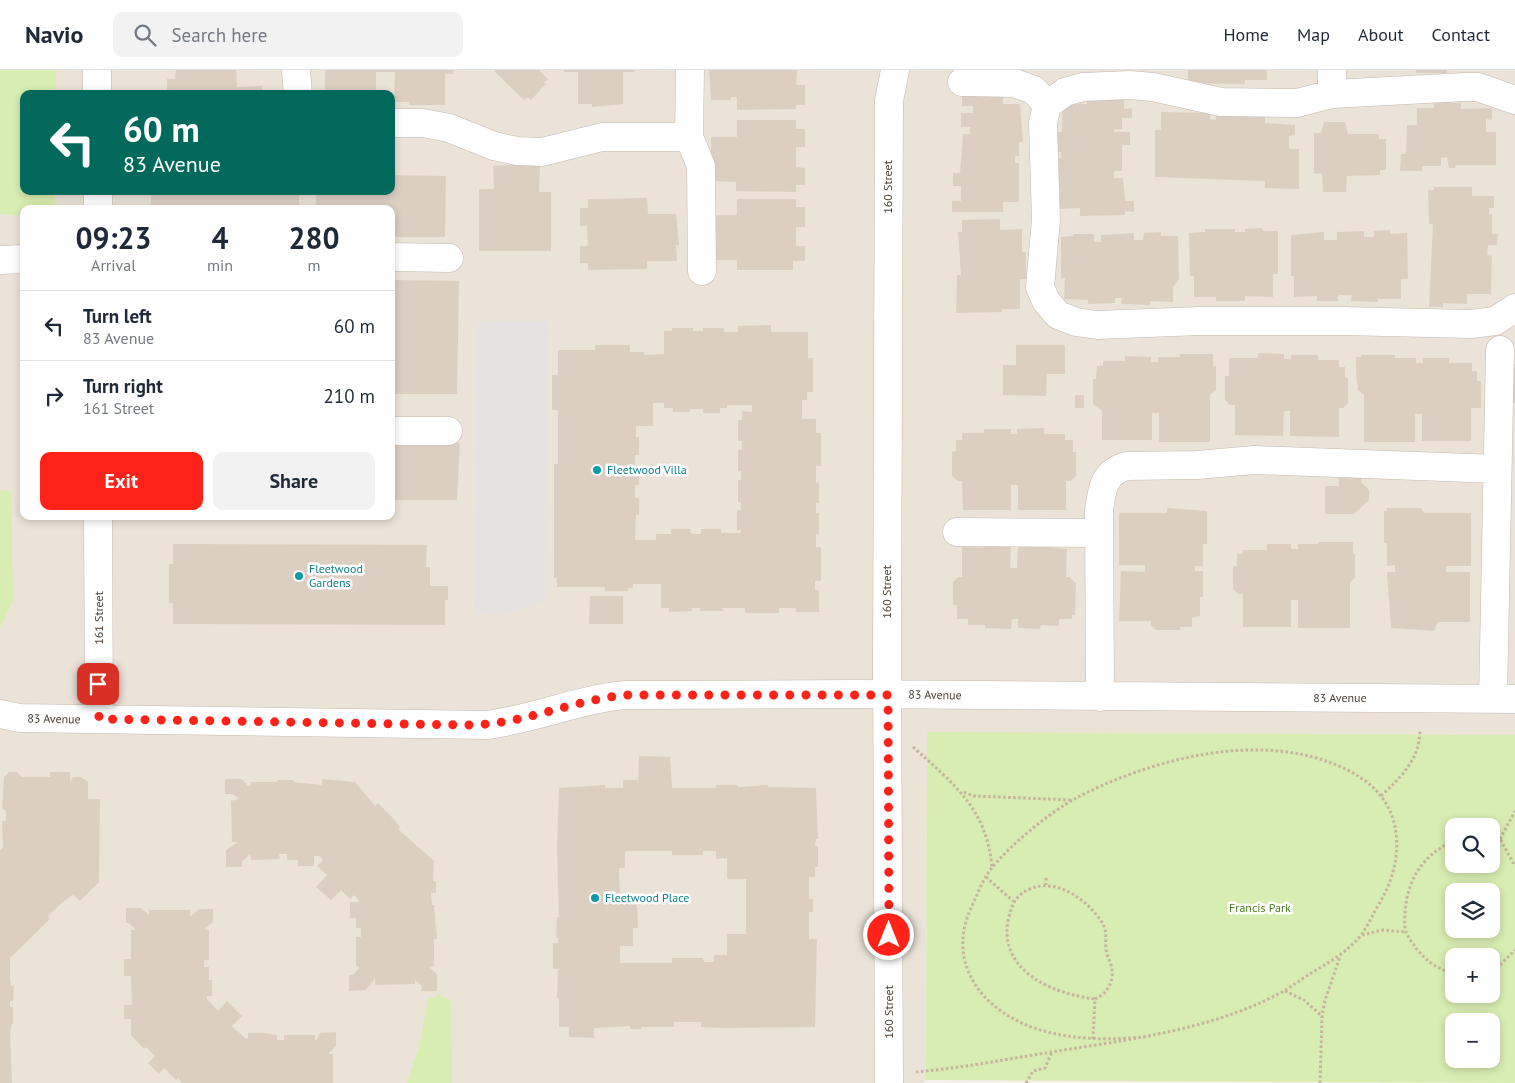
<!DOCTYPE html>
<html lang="en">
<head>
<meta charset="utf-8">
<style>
	body { margin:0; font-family:"PT Sans",sans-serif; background:#f2f2f3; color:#1f2937; height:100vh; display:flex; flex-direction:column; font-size:19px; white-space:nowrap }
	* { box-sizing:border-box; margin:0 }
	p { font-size:16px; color:#747a83 }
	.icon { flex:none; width:28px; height:28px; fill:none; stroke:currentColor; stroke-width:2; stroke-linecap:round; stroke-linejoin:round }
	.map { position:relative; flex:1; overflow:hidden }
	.sheet { position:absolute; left:20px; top:135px; width:375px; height:315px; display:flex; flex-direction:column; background:#fff; border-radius:10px; box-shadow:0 2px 8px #0003 }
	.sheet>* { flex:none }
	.guide { position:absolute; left:20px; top:20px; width:375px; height:105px; border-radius:10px; box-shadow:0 2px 8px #0003; background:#00695c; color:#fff; overflow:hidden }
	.tools { position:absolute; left:1445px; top:748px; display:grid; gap:10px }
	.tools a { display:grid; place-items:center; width:55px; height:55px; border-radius:10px; background:#fff; box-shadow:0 2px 8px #0003; font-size:25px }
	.pin { position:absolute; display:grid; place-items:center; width:42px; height:42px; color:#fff; margin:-21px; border-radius:10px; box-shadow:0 2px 8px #0006 }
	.me { position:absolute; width:55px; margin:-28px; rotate:0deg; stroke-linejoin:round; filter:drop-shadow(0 0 4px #0008) }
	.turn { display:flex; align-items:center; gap:18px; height:105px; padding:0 20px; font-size:22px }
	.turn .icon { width:65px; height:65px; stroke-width:2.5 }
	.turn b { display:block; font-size:35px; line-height:42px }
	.eta { display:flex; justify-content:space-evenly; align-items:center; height:85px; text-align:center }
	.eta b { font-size:30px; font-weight:800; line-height:35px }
	.primary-button { display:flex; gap:10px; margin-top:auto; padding:10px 20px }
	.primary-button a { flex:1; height:58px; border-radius:10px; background:#ff2219; color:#fff; font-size:20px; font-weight:800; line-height:58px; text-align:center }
	.primary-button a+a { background:#f2f2f3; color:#1f2937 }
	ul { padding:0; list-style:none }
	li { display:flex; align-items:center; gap:15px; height:70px; padding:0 20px; border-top:1px solid #e0e1e3 }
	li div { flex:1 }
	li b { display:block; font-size:19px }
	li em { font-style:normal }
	header { display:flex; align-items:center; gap:30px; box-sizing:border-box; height:70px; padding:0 25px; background:#fff; border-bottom:1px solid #e0e1e3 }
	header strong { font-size:24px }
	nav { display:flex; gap:28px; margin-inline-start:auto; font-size:18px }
	.search { width:350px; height:45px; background:#f2f2f3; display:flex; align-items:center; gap:12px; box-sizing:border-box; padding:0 18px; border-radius:10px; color:#747a83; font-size:19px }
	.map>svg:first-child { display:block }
	.residential { fill:#ebe3d8; fill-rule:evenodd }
	.green { fill:#d8edb1; fill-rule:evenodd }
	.parking { fill:#e5e2df }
	.building { fill:#dccfc2; fill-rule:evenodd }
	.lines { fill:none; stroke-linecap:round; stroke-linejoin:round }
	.minor-casing { stroke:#c3b8ac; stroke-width:29 }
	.path { stroke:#c6b39c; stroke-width:3; stroke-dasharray:2.5 2.5; stroke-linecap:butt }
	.minor { stroke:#fff; stroke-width:28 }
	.route { stroke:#ff2219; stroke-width:9; stroke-dasharray:0 16.2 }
	.culture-dot { fill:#0f9aa8; stroke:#fff; stroke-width:2 }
	.labels { text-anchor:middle; stroke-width:5; stroke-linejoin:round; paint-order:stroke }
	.street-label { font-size:12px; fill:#4c4137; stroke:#fff }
	.culture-label { font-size:12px; fill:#0d838f; stroke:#fff; text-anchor:start }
	.park-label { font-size:12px; fill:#507e23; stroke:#fff }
</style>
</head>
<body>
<header>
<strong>Navio</strong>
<div class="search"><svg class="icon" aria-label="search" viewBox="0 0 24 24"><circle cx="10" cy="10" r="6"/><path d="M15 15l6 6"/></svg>Search here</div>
<nav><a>Home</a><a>Map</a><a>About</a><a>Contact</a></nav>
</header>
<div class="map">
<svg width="1515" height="1013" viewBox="0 0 1515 1013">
	<rect width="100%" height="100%" fill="#f6f1eb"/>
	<path class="residential" d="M0,0H1515V665L927,663L926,1010L923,1013H0ZM24,24H391V121H24ZM24,139H391V446H24Z"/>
	<path class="green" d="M0,0H56V24H24V121H55V135L27,137L24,139V146L0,144Z
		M0,421H11L13,530L0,558Z
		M927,662L1515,665V1013L926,1010ZM1454,756H1491V794H1454ZM1491,821V859H1454V821ZM1491,886V924H1454V886ZM1491,951V989H1454V951Z
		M439,925L451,930L452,1013H407L420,973L428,929Z"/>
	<path class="parking" d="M477,251H548L546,532L502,544L475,543Z"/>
	<path class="building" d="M176,0H236L237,17L262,16V24H167V9H175Z
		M325,0H453V4H445V35H409V32H394L395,2H376V24H325Z
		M495,0H539L548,9L544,13L546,14L531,30L528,27L524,30L494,1Z
		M564,0H635V2H623V34L592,37V34H578V2H564Z
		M709,0H797L796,15H805V35H796V39L737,40V27H731V30H711Z
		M1188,0H1267V10H1245V14L1188,13Z
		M1416,0H1447V3H1416Z
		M1124,22V39L1132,38V48H1122V59H1114V62H1130V75H1122V101H1114V108H1123L1125,131H1134V142L1125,141V145L1080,146V138L1060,139V116H1056V88H1061V82H1056V62H1062L1063,34H1087V24Z
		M962,23L1003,24V34H1020L1023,72H1019V86H1015V93H1019V132H1003V142H952V131H961V116H953V103H960L963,64H970V57H961V43H973V36H962Z
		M1434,32L1461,33V39L1492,38V50L1486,49V62H1496V95H1456L1455,98H1449L1447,87L1441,88V96H1422V101H1400L1401,84H1406L1407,55H1417V38H1434Z
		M1161,42L1210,43V49L1216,50V46L1265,47V53L1295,55V65L1289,66V79H1299V119L1265,118V111L1155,107V60H1161Z
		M737,50H796V59H805V77H796V97L805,98V115H796V122L736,121V112L711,111L708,82H711V67H737Z
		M1324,52H1345L1348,64H1379V69H1386V100H1380V105L1347,106L1346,122H1323L1322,103L1314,104V63H1321Z
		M524,94V96H540L539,122H551V181H479V119H494L493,96Z
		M391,105L446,106L445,167H391V139H316V121H391Z
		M1434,117H1472V126H1494V138H1489V144H1492V164H1498L1497,175H1488L1487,185L1492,186L1491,224H1467V234L1443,233V237H1429L1433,154H1429L1428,120H1434Z
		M151,121H299V139H151Z
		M647,128L648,144H676L679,175H676L677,191H647V199L588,200V193H580V176H588L587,156H580V138H588V129Z
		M737,129H796V137H805V157H796V176H805V191H793V200H737V190H711V145H737Z
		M1000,149V160L1022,159V182H1026V209H1020V239H1002V242L956,243L957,205H961L958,162H962V150Z
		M1262,158L1263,161H1278V204H1273V227L1245,226V231H1216V227H1194V206H1190L1189,163L1205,162V159H1235V162H1245V159Z
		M1390,160V164L1407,163L1408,209H1401V229H1378V232L1351,231L1352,225H1338V231H1317V226L1294,227V206H1291V165L1324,162V170H1337V162L1364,161V167H1374V161Z
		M1161,162V166H1178L1179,209L1173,217V232L1150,231V235L1121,234L1122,228H1115V233L1088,234V230L1064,229L1065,208H1061V167L1073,166V164H1094V172H1101V165L1134,163V170H1143L1144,163Z
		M395,210L459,211L457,324H394Z
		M771,255V262H808V288H813V322H807V330H802V349H816V363H821V396H816V413L819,412V433H816V443H819V464H816V477H821V511H815V520H819V542H796V538H779V543H745V538H722L723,541H700V538H692V541L669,542V538H661V514H633V518H628V521H605V517H557V508H554V394H558V340H552V305H558V280H595V275H630V282H644V285L664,284V261H672V258H693V261H703V258H724V262H738V256ZM653,333H664V338H673V342H690V339H703V343H720V338H727V335H752V342L742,341V350H738V371H742V380H738V401H741V410H738V432H741V440H737V460H741V463H721V459H701V464H691L690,459H671V464H656V470H635L636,445H639V428H635V415H639V399H635V385H639V367H636V356H653Z
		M1016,275H1065V304H1047L1046,326L1003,325V295H1016Z
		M1258,283L1284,284V289H1291V285H1318V290H1339V297H1345V308H1348V333L1343,338H1339V367L1290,366V341H1284L1283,366L1235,365V335H1230L1225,330V306H1229V288H1258Z
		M1180,284H1213V296H1216V320L1210,325V372H1159V343H1152V370H1102V341L1093,334V309H1096L1097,296H1103V291H1125V286L1151,287V292H1158V287H1180Z
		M1361,285H1395V288H1416V293H1423V288H1449V293H1472V301H1477V311H1481V338H1471V371H1422V344H1415V372H1364V325L1358,320L1356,302V287H1361Z
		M1513,294H1515V333H1513Z
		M1075,325H1084V338H1075Z
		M1044,358V364H1065V370H1073V382H1076V406L1071,411H1066V440H1018V415H1011V440H963L962,411H958L952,406V382L956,381V370H962V363H984V359H1011V364H1017V359Z
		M391,373H460L457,430H391Z
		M1339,408H1361V412L1369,420V430L1354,444H1325V416H1339Z
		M1167,438L1207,441V474H1203V496H1195V501H1203V527H1200V546L1192,548V557H1180V560H1156L1151,555V551H1119L1121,501L1145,502V495H1119V443H1167Z
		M1387,438H1421L1424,443H1471V496H1446V502H1470V552H1438L1434,561L1391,558L1387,502H1395V495L1387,496V473H1384V441H1387Z
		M1318,472H1353V484H1355V508L1350,512V558H1298V530H1291V557H1243V524H1238L1233,519V496H1237V484H1243V480H1267V474H1291V479H1298V474H1318Z
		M173,474L427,475L426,497H430V516H448V530H445V555L173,554V533H169V494H173Z
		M984,475L1011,476L1010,498H1017L1018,475L1067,479L1066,507H1069L1076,513L1075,545H1072V549H1059V556L1041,555L1040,559L1018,558V549H1012L1011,559L985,558V555H968V549H957V535H953V512L958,507H962V477L984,478Z
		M590,526H623V554H589Z
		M639,686L670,687L672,718H716V715H738V717L768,715V717L816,718L818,769H816L815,776H818V797H815V807H809V829H813V842H809V869H817L815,957L723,958L701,957V952H674V957H641V959H630V956L594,958V968L569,967V957H559V928H557L558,899H553V873H558V868H556L557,847H559L557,780L559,718L605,715V718H623V710H637L638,714ZM625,781H672V785H703V781H716V789L727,788V809H746V864H727V885H714V892H704L703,888H672V893H620V876H633V858H638L637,831H633V827H620L619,798H625Z
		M9,702H17L22,707H50V702H70V712L73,707H81L88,712V729H100L99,812L80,831L73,825L65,830L48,846L50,849L10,888V909L11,916H14L13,931H10V937H13V952L10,961L12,1013H0V780L3,777L2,751H6V741L2,739L4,707Z
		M225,709H242L248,716H251V712H277V710H293V712L322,715V709L355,712L375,736L378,733L390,745L400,757L398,759L434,791L433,811H436V823H431L432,835H434L437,869H434V896L429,897L437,904V921H421L422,916L415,910V914L375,915V908L366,920L349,921V905H353L360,897L356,896V867H361V858H356V848H350V832H359L358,829L354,825L350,829L341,820L331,830L316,817L327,805L317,796L323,790L319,786H314V796H298V790H287V784H279L280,789L251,790L250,784L242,792V797H226V780L238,772H232L231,731L239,729L233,724H225Z
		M126,838H141L149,845V840H190V847L199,839H213V852L204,859L209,860V890H204V897H209V910H212V926H207V929L218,941L227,931L242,946L232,956L245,968H248V963H265L277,965V970H284V965H315V970H317L320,963L336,962V976L328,984H333V1013H182L178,1008L176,1010L164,998L159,1004L148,993L155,986L146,977L144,979L131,965V949H124V935H132L131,906H124V889H131V860H136L129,853H126Z"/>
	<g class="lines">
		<defs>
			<path id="minor" d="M97,0V24
				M296,0L298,24
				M690,0L689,67L701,96L702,201
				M1332,0V24
				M962,12L1014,13L1034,20L1047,35
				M1515,30L1478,17H1464L1332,24L1297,33L1221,32L1153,17L1130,15L1083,17L1065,22L1047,35L1043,53L1046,150L1040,217L1046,231L1058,245L1076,252L1097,255L1200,251H1342L1471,254L1495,251L1515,238
				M391,53H423L449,58L494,76L517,81L542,82L602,67H689
				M98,121V139
				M391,187L449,188
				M0,190L24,189
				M391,361H448
				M98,446L99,649
				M957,462L1099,463
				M1100,627L1099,440C1102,418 1104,402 1127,396L1197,395L1254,390L1497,399
				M1493,629L1500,280
				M0,644L20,648L487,655C534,649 579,629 626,625L856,624L1515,629
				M889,1013L887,593L889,31L895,0"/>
		</defs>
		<use href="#minor" class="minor-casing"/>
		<path class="path" d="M913,677C953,713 987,739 992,797
			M964,722L974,726L1072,730
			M1381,726C1402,706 1419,690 1420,661
			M1491,768L1500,769L1515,796
			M1500,769L1515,741
			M1454,771C1423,784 1407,810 1405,843C1405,849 1404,857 1406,862C1408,868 1413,873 1416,878C1426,891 1438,900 1454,903
			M986,807L1013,831
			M1046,808V815
			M1362,865L1383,860L1406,862
			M1491,899L1501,894L1515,880
			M1285,921L1304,930L1322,946
			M1093,969L1095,929C1109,923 1115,909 1111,895C1110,891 1108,888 1107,884C1104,874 1108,863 1103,854C1089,831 1057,807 1030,819C1015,825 1011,836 1008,851C999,902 1054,924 1095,929
			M916,1002C962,998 1007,989 1052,982C1131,969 1213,960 1284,921C1294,915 1303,908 1313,902C1331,891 1349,881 1362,864C1368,855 1373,844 1379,834C1394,809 1402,778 1393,749C1385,723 1365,708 1341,697C1260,660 1151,689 1076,728C1049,743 1010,775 991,799C983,809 978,823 972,836C957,867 960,898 983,925C1023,969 1089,972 1144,967
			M1026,1013L1033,1001L1045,998L1052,982
			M1320,1013L1322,946L1325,930L1340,887"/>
		<use href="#minor" class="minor"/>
	</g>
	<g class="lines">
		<path class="route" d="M98,614L99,649L467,655C523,655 572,630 626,625H888L889,865"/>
	</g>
	<g class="culture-dot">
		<circle cx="597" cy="400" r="5"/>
		<circle cx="299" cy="506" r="5"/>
		<circle cx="595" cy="828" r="5"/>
	</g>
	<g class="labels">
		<g class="street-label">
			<text transform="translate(888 117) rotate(-90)" y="4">160 Street</text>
			<text transform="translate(887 522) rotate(-90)" y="4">160 Street</text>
			<text transform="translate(99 548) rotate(-90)" y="4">161 Street</text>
			<text transform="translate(935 625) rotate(1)" y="4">83 Avenue</text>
			<text x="1340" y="632">83 Avenue</text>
			<text transform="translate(54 649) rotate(1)" y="4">83 Avenue</text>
			<text transform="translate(889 942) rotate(-90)" y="4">160 Street</text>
		</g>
		<g class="culture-label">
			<text x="607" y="404">Fleetwood Villa</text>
			<text x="309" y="503">Fleetwood<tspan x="309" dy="14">Gardens</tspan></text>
			<text x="605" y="832">Fleetwood Place</text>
		</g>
		<g class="park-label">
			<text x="1260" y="842">Francis Park</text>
		</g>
	</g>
</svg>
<div class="tools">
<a><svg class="icon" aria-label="search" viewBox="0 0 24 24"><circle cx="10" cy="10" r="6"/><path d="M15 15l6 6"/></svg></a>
<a><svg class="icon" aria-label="layers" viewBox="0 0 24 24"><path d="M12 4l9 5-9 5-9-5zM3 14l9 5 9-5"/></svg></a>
<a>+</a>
<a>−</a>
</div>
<div class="pin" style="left:98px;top:614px;background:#d93025"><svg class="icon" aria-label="arrive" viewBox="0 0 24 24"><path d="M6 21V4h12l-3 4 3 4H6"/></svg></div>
<svg class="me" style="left:889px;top:865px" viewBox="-20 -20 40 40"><circle r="17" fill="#ff2219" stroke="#fff" stroke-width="3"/><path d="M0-11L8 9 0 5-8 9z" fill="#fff"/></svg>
<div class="guide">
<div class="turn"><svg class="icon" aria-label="left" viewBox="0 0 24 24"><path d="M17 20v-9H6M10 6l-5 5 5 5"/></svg><div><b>60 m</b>83 Avenue</div></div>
</div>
<section class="sheet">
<div class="eta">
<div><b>09:23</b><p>Arrival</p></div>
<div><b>4</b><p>min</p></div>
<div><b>280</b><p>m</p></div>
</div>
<ul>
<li><svg class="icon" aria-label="left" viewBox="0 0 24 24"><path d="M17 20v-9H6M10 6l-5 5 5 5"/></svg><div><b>Turn left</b><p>83 Avenue</p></div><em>60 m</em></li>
<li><svg class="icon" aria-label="right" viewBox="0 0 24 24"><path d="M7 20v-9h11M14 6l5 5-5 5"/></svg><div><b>Turn right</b><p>161 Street</p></div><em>210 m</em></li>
</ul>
<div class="primary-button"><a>Exit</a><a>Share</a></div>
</section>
</div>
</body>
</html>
